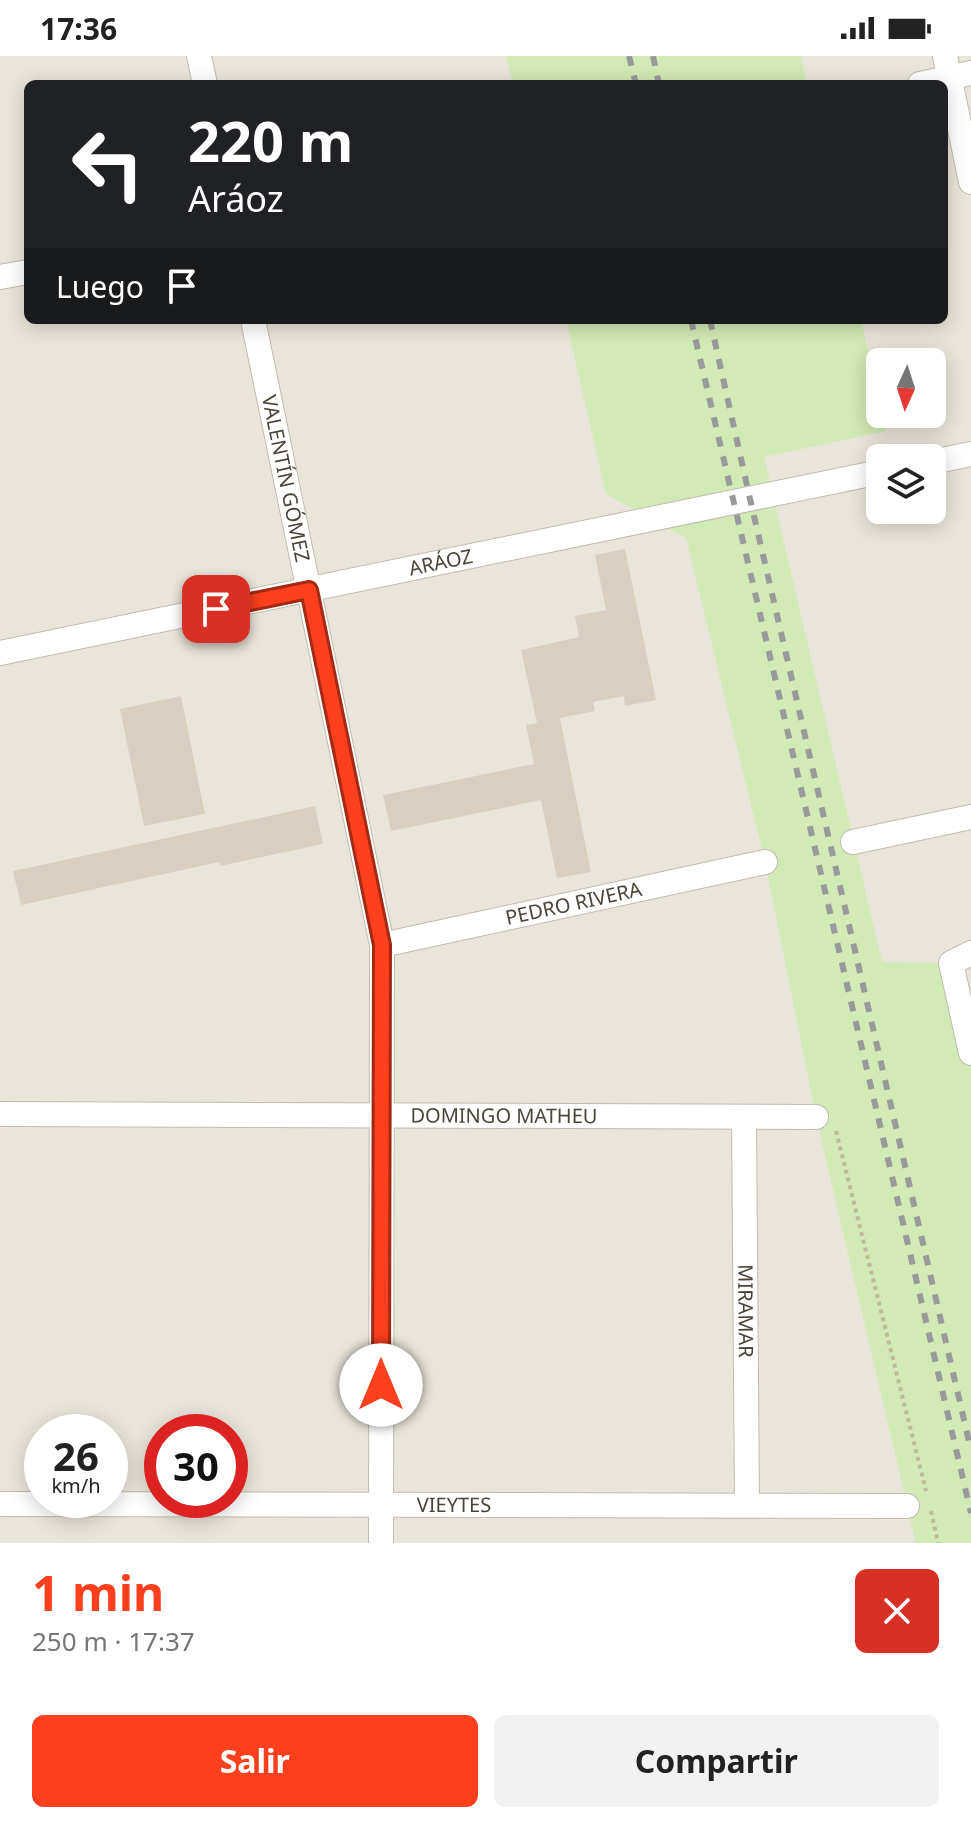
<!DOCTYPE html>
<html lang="es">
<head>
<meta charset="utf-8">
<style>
	body { margin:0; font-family:"Noto Sans",sans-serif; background:#f2f2f2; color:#222; height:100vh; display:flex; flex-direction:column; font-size:30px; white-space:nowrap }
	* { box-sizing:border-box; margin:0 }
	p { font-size:26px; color:#767676 }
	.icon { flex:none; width:44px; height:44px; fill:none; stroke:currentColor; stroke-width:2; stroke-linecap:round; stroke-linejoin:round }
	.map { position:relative; height:1487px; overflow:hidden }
	.panel { display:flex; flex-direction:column; background:#fff; flex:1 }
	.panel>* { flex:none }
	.banner { position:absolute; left:24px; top:24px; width:924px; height:244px; border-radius:12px; box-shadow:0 4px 20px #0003; background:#202124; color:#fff; overflow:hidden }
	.needle { width:52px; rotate:183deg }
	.buttons { position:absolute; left:866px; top:292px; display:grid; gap:16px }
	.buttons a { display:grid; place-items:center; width:80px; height:80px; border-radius:12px; background:#fff; box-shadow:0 4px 20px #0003; font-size:40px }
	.speed { position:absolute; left:24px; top:1358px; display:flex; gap:16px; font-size:40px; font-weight:700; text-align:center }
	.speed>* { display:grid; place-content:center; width:104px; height:104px; border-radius:50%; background:#fff; box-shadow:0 4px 20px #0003; line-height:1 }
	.speed small { font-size:20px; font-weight:400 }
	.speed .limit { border:12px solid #d22; background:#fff; color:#111 }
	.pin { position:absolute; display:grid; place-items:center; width:68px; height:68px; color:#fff; margin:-34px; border-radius:16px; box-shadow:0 4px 12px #0006 }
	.me { position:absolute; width:88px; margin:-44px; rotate:0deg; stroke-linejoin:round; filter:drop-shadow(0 0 6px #0008) }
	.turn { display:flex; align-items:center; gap:28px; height:168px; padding:0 32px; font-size:36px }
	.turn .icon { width:104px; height:104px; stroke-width:2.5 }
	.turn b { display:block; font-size:56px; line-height:68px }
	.then { display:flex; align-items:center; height:76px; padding:0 32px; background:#0003; gap:16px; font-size:30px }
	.round { display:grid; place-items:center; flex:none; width:84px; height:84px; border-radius:12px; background:#f2f2f2 }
	.headline { display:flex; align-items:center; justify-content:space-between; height:136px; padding:0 32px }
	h1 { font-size:48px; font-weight:700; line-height:60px; color:#fc3f1d }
	.primary-button { display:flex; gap:16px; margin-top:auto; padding:16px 32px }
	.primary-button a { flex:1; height:92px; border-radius:12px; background:#fc3f1d; color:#fff; font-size:32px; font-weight:700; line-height:92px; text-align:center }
	.primary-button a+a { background:#f2f2f2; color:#222 }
	.status { display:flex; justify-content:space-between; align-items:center; height:56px; padding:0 40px; background:#fff; direction:ltr }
	.status svg { height:22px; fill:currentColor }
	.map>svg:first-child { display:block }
	.residential { fill:#eae5da; fill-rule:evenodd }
	.green { fill:#d2eab5 }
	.building { fill:#d8cfc1 }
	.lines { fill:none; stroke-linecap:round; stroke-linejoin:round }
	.street-casing { stroke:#c2bbae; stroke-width:26 }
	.path { stroke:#c4b79f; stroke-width:4; stroke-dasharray:4 4; stroke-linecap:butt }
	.street { stroke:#fff; stroke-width:24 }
	.rail { stroke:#9a9a9a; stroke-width:6; stroke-dasharray:10 10; stroke-linecap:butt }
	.route-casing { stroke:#a42913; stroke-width:20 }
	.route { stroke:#fc3f1d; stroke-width:14 }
	.labels { text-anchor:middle; stroke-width:8; stroke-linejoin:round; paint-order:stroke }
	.street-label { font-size:20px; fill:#4b4439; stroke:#fff }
</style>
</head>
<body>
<div class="status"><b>17:36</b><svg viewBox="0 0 49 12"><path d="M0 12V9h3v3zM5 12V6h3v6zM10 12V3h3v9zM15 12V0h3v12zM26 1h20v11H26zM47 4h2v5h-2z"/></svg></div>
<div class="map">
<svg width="971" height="1487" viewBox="0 0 971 1487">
	<rect width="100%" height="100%" fill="#f6f3ec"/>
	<path class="residential" d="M0,0H971V1487H0ZM28,28H944V264H28ZM880,306H932V358H880ZM880,402H932V454H880ZM42,1376H110V1444H42ZM162,1376H230V1444H162Z"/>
	<path class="green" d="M506,0H801L807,28H513Z
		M566,264H861L880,348V358H882L886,375L764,401L882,906L951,907L971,997V1487H916L816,1061L765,806L686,482L606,438Z"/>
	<path class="building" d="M625,493L656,644L625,650L624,640L593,646L595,655L560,662L591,816L557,822L541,744L391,775L383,739L534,708L526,669L537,667L521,594L579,581L575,560L606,554L595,499Z
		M181,640L205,758L144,770L120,653Z
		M315,750L323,788L220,810L219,806L21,849L13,815Z"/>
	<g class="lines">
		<defs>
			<g id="street">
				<path d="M199,0L205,28"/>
				<path d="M945,0L971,126"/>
				<path d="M920,28L971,17"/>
				<path d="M0,221L28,216"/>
				<path id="s1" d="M253,264L382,889L381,1487"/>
				<path d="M932,406L971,398"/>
				<path id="s2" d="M0,597L880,416"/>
				<path d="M853,786L971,761"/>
				<path id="s3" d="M382,889L765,806"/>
				<path d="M971,897L951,907L971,997"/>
				<path id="s4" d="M0,1058L816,1061"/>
				<path id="s5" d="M744,1061L747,1449"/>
				<path id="s6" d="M0,1448L907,1450"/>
			</g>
		</defs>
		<use href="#street" class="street-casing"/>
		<path class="path" d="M836,1075L926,1435
			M931,1455L938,1487"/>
		<use href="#street" class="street"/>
		<path class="rail" d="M629,0L636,28
			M653,0L659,28
			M691,264L971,1457
			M710,264L750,443L971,1394"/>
	</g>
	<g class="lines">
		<defs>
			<path id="route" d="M216,553L309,534L382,889L381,1329"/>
		</defs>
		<use href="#route" class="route-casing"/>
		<use href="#route" class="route"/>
	</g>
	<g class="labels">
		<g class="street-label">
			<text dy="7" stroke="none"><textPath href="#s1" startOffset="162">VALENTÍN GÓMEZ</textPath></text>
			<text dy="7" stroke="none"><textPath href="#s2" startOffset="450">ARÁOZ</textPath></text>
			<text dy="7" stroke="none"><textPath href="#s3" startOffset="196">PEDRO RIVERA</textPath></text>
			<text dy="7" stroke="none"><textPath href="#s4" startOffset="504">DOMINGO MATHEU</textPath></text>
			<text dy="7" stroke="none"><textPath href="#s5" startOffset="194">MIRAMAR</textPath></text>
			<text dy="7" stroke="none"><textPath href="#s6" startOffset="454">VIEYTES</textPath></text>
		</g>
	</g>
</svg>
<div class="buttons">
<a><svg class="needle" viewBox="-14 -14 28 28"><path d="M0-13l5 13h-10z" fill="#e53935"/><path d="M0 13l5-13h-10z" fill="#767676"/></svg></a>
<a><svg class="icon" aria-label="layers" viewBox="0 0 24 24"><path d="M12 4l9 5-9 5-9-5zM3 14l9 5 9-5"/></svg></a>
</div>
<div class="speed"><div>26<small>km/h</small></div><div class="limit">30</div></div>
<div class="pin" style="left:216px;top:553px;background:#d93025"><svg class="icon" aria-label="arrive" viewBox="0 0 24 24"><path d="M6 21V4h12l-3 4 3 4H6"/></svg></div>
<svg class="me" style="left:381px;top:1329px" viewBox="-20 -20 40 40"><circle r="19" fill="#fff"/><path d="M0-13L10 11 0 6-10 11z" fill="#fc3f1d"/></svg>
<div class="banner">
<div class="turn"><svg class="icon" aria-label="left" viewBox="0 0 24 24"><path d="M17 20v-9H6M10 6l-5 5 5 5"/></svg><div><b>220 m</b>Aráoz</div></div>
<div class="then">Luego<svg class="icon" aria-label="arrive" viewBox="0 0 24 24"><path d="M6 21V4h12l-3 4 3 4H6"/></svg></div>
</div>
</div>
<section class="panel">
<div class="headline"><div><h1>1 min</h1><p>250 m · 17:37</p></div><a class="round" style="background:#d93025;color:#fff"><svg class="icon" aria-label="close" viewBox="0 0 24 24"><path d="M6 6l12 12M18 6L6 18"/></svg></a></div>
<div class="primary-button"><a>Salir</a><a>Compartir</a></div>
</section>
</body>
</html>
